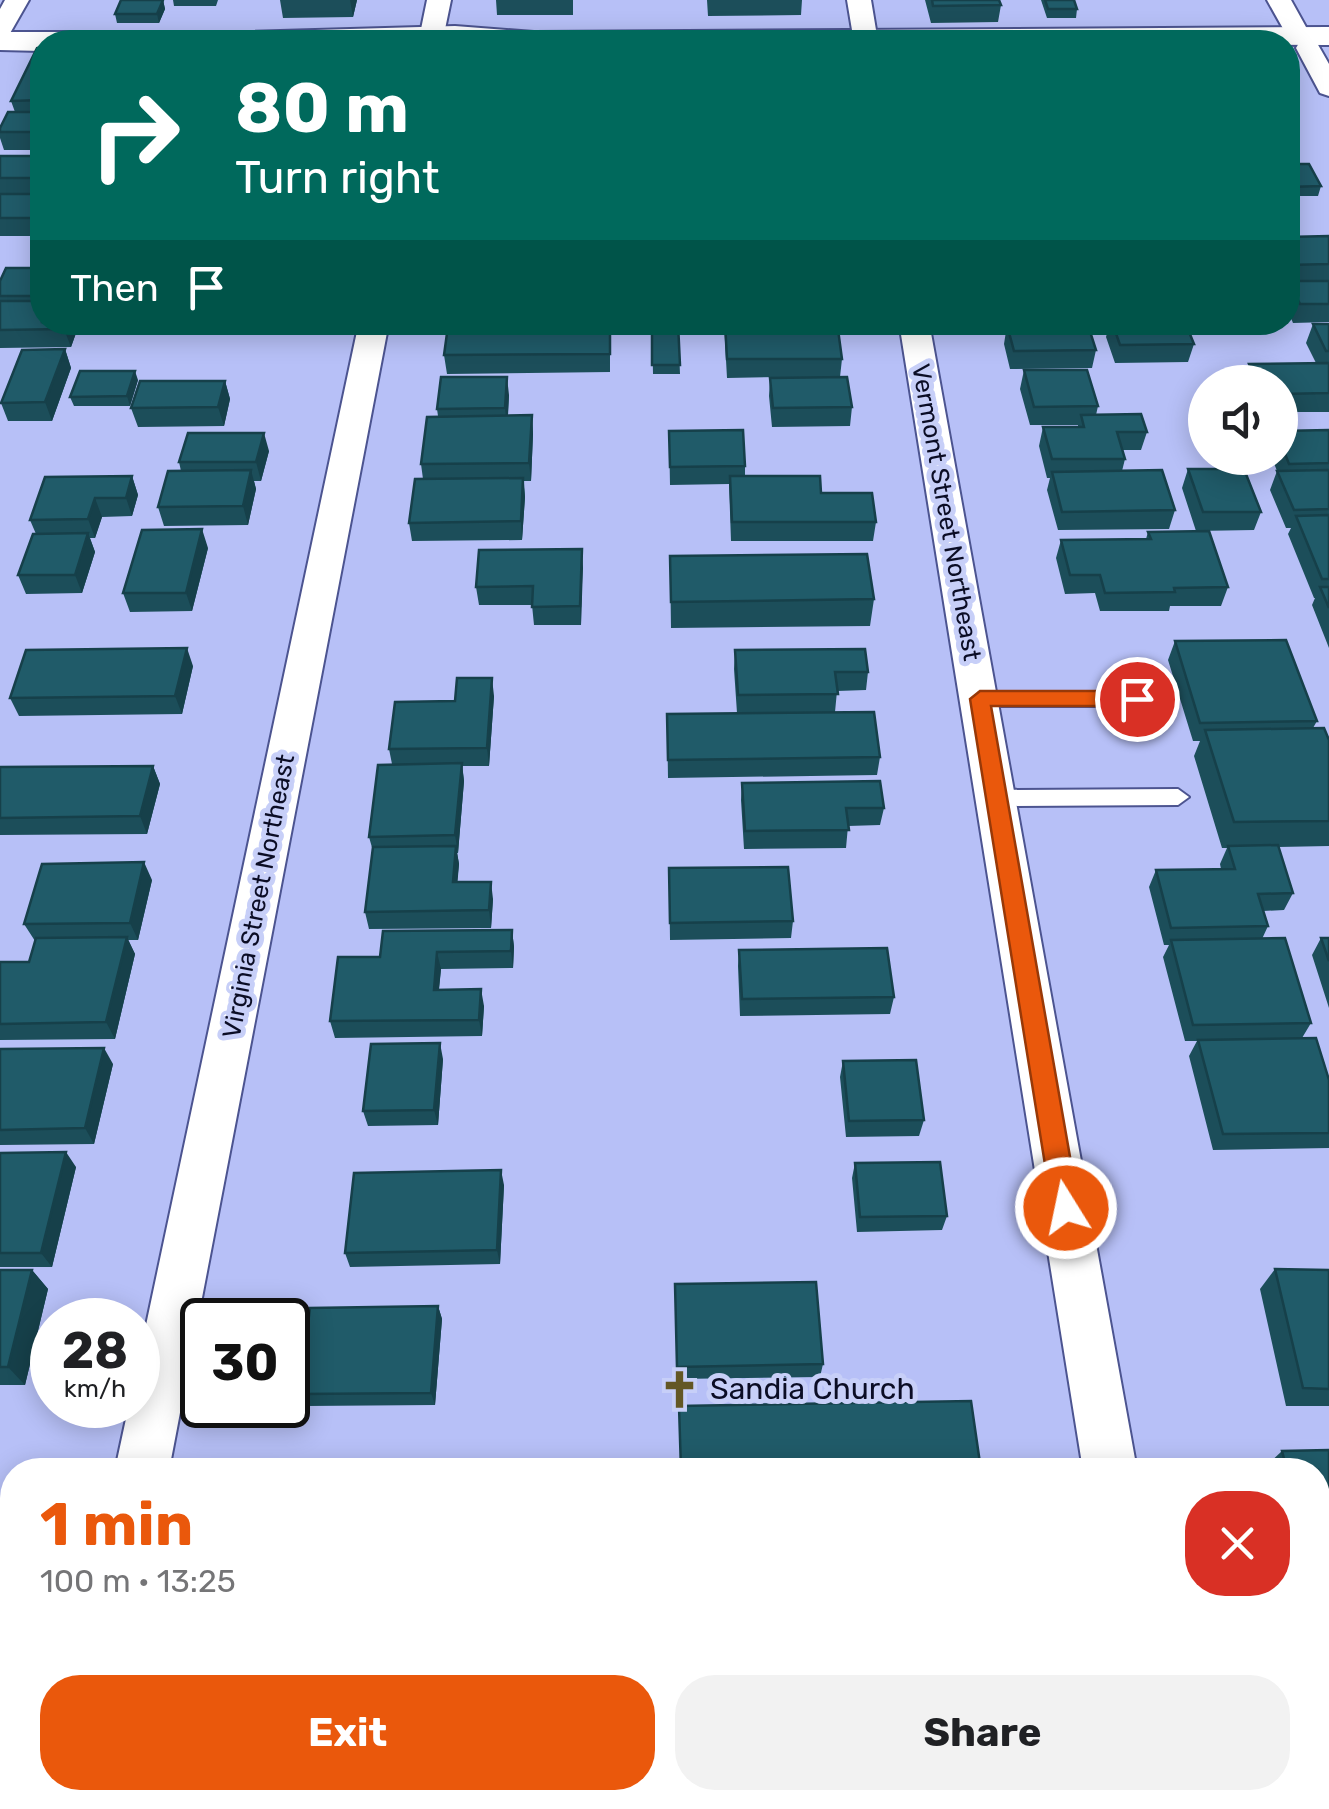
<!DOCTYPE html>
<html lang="en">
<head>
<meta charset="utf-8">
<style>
	body { margin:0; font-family:Rubik,sans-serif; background:#f2f2f2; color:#202124; height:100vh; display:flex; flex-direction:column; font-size:38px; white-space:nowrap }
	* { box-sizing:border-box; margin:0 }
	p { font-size:32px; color:#757577 }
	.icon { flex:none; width:55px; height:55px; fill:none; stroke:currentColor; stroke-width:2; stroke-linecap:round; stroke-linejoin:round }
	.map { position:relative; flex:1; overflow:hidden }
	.side { position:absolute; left:0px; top:1458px; width:1330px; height:352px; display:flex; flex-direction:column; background:#fff; border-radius:40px 40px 0 0; box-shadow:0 5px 25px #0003 }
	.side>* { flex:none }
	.banner { position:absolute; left:30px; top:30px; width:1270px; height:305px; border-radius:40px; box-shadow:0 5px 25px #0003; background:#00695c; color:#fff; overflow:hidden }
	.tools { position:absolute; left:1188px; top:365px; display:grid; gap:20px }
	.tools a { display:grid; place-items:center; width:110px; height:110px; border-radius:50%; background:#fff; box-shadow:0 5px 25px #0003; font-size:50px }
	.speed { position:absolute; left:30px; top:1298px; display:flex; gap:20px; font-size:50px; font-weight:700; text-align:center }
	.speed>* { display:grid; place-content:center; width:130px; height:130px; border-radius:50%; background:#fff; box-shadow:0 5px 25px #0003; line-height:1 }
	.speed small { font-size:25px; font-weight:400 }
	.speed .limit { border:5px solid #111; border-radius:15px; background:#fff; color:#111 }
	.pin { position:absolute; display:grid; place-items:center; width:85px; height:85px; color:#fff; margin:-42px; border:5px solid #fff; border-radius:50%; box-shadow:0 2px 10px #0007 }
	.me { position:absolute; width:110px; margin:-55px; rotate:350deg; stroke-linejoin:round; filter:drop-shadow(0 0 8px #0008) }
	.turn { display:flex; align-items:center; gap:35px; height:210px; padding:0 40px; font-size:45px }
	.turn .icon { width:130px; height:130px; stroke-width:2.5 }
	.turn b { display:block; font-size:70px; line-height:85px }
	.then { display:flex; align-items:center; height:95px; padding:0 40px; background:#0003; gap:20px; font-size:38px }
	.round { display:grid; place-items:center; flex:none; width:105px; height:105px; border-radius:40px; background:#f2f2f2 }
	.summary { display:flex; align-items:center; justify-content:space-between; height:170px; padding:0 40px }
	h1 { font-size:60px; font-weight:700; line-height:75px; color:#ea580c }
	.action { display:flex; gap:20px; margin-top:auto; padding:20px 40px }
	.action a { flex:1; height:115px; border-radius:40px; background:#ea580c; color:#fff; font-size:40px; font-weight:700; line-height:115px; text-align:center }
	.action a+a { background:#f2f2f2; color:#202124 }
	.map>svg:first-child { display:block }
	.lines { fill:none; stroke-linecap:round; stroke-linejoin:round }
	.lane-casing { stroke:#4c5490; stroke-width:4 }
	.street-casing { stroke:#4c5490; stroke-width:4 }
	.secondary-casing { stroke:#4c5490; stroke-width:4 }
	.lane { fill:#fff; fill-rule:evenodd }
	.street { fill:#fff; fill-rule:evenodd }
	.secondary { fill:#fff; fill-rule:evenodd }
	.wall { fill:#1c4e5a }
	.shaded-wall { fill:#16404a }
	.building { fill:#205b69; stroke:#16404a; stroke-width:2.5 }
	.route { fill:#ea580c; stroke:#983908; stroke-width:2.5 }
	.labels { text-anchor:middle; stroke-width:10; stroke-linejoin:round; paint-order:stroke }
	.street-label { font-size:25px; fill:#0b0d25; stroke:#c7cff8 }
	.near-poi-label { font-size:30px; fill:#0b0d25; stroke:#c7cff8; text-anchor:start }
</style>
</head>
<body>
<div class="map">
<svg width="1329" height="1809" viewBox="0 0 1329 1809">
	<rect width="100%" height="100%" fill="#b7c0f7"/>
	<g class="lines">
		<defs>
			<path id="lane" d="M980,692H1137L1147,699L1137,706H980L970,699Z
				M1178,789L1189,797L1178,805L995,806L984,798L995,790Z"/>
			<path id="street" d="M5,0H29L9,35L0,37V9Z
				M427,0H451L444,34L432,41L420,34Z
				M847,0H871L878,42H854Z
				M1267,0H1291L1311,36L1308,41L1317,43L1329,64V96L1320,93L1296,48L1299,43L1290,41Z
				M359,322H389L169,1470H115L129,1405H138V1363Z
				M899,322H929L1137,1470H1083Z
				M45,1798H107L105,1809H43Z
				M1135,1798H1196L1199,1809H1137Z"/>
			<path id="secondary" d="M455,26L534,32L1329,27V45L42,42V51L0,50V32H248Z"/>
		</defs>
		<use href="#lane" class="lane-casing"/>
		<use href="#street" class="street-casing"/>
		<use href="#secondary" class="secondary-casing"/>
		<use href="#lane" class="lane"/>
		<use href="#street" class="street"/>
		<use href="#secondary" class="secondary"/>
	</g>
	<path class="wall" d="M163,0L165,9L159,23H117L115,14Z
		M173,0H218L216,6H174Z
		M280,0H357L353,17L283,18Z
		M496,0H573V15H497Z
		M707,0H802L801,15L708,16Z
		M925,0H999L1001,5L998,22L931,23Z
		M1041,0H1074L1077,9L1076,18H1047Z
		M42,47V150H4L0,138V128L15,112L11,101Z
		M1288,125L1296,140L1290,158H1288Z
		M0,156H42V236H0Z
		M1288,164L1321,186L1318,196H1288Z
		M1329,236V322L1293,323L1288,311V237Z
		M42,268V322H80L71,347L0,348V281Z
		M208,322H276L274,335H211Z
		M456,322H530V325L610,324V372L447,374L444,355L456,326Z
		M667,322H837L842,359L840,377L852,407L850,426L772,427L769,396L770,378L780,377L727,378L724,324H678L680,374H653L652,324Z
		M1026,322H1087L1096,350L1092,368L1010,369L1004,344L1007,325H1026Z
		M1110,322H1185L1194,344L1188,362L1115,363L1106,337Z
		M1313,324H1329V412H1280V382H1243L1249,364L1316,363L1306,343Z
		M65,349L71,368L52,421H8L1,403Z
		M1024,370L1098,406L1096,415L1147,432L1141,450H1123L1125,459L1122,471L1175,510L1169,529L1058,530L1047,490L1050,478H1047L1039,446L1043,427H1078V425H1030L1020,389Z
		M138,380L130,406H74L70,397Z
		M225,381L230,399L224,426L138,427L131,408Z
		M509,395L508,416L532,415L533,434L531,481H524L525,497L522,540L412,541L409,523L423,479L421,464L438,416L437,409Z
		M1329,430V648L1312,605L1315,598H1314L1288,534L1291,528H1286L1270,490L1277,471L1272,458H1280V431Z
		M669,431L745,466V476L821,493L876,522L873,541H731L729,484L670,485Z
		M269,451L261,481H254L256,489L248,525L164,526L158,507L181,471L179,462Z
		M1188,469L1261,512L1254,530L1196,531L1182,488Z
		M132,476L138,495L132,516L102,517L95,538H90L95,552L82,593L26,594L18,575L36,534L30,520Z
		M1148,532L1228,587L1221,606H1170L1169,611H1100L1095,593L1065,594L1056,558L1061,540L1146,539Z
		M208,548L192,611L130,612L123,593Z
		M582,549L581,625H534L532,605H479L476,587Z
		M670,556L874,599L870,626L671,628Z
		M1175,641L1317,721L1313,728L1329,740V846L1278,847L1293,893L1284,910L1263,911L1268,926L1262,939L1311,1023L1302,1038L1329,1080V1148L1213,1150L1189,1056L1197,1041H1185L1163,957L1169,945H1164L1149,887L1156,870L1221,869L1220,864L1227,848H1222L1194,756L1200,741H1193L1168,660Z
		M735,650L868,672L866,690L837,691L835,712L737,713L734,669Z
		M193,666L182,714L19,716L10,698Z
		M494,696L489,766H462L464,781L458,853H457L459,864L457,882L493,899L491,928L369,929L365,912L373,851L369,837L392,764L389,749L455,701Z
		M667,714L880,757L877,775L668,778Z
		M153,766L160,784L147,834L0,835V767Z
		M742,783L884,808L880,825L848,826L846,848L744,849L741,800Z
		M669,868L793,921L791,938L670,940Z
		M152,880L138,940H128L135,954L115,1039L0,1040V962H29L35,941L24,924Z
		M512,930L514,947L513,968L441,969L439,990L484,1006L482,1036L335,1038L330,1021L380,957Z
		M1321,938H1329V1008L1312,955Z
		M739,950L894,997L890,1014L740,1016L738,966Z
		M0,1049L113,1064L94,1144L0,1145Z
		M443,1059L438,1125L368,1126L363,1111Z
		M843,1061L924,1120L919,1136L846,1137L840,1077Z
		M0,1153L76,1167L52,1267H0Z
		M855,1163L947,1216L942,1230L857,1232L852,1178Z
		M504,1185L500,1264L350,1267L345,1253Z
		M1275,1269L1329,1270V1406H1286L1260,1289Z
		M0,1270H32L48,1289L25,1385H0Z
		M675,1285L823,1364L820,1377L677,1379Z
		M438,1306L442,1319L435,1405L306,1406L299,1394Z
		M1329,1450V1560H1318V1470H1266L1265,1467L1282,1451Z
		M1329,1574V1698L1318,1699V1575Z
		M890,1798H1018L1020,1809H891Z"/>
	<path class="shaded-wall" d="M163,0L165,9L159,23L157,14Z
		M350,0H357L353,17Z
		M67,322H80L71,347L64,329Z
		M271,322H276L274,335Z
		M65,349L71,368L52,421L45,402Z
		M135,371L138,380L130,406L127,396Z
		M507,377L509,395L507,427L505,408Z
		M225,381L230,399L224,426L218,407Z
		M532,415L533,434L531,481L529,463Z
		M264,433L269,451L261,481L256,462Z
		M251,470L256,489L248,525L243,506Z
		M132,476L138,495L132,516L126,498Z
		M523,478L525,497L522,540L521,521Z
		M95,498L102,517L95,538L88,519Z
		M202,529L208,548L192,611L186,593Z
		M88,533L95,552L82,593L75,575Z
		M582,549L583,568L581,625L580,606Z
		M187,648L193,666L182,714L175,696Z
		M492,678L494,696L489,766L487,748Z
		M462,763L464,781L458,853L455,835Z
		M153,766L160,784L147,834L140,816Z
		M456,846L459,864L456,900L453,882Z
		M144,862L152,880L138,940L130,923Z
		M491,882L493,899L491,928L489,910Z
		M512,930L514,947L513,968L511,951Z
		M127,937L135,954L115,1039L106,1022Z
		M437,952L441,969L437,1006L434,990Z
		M481,989L484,1006L482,1036L479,1020Z
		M440,1043L443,1059L438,1125L434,1110Z
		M104,1048L113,1064L94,1144L85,1128Z
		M66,1152L76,1167L52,1267L41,1253Z
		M501,1170L504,1185L500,1264L497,1250Z
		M32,1270L48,1289L25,1385L8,1367Z
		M438,1306L442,1319L435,1405L431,1393Z"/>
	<path class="building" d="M121,0H163L157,14H115Z
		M932,0H999L1001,5L933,6Z
		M1045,0H1074L1077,9H1048Z
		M42,47V100L11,101L37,48Z
		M8,112H42V132H0V128Z
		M1288,125L1296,140H1288Z
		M0,156H42V178H0Z
		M1288,164H1309L1321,186L1288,187Z
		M0,194H42V218H0Z
		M1329,236V264L1288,265V237Z
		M6,268H42V296H0V281Z
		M1289,281H1329V304H1300Z
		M0,301H42V322H67L64,329L0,330Z
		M725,322H837L842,359H727Z
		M1031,322H1087L1096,350L1014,351L1007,325H1032Z
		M1112,322H1185L1194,344L1120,345Z
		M678,323L680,365H652V324Z
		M610,324V354L444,355L448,326Z
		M1313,324H1329V351H1326Z
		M65,349L45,402L1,403L22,350Z
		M1329,363V393L1280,394V382H1257L1249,364Z
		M1024,370H1087L1098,406L1034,407Z
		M80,371H135L127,396L70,397Z
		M441,377H507L505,408L437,409Z
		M847,377L852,407L773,408L770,378Z
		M140,381H225L218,407L131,408Z
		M1141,414L1147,432H1117L1125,459H1052L1043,427H1084L1081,415Z
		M532,415L529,463L421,464L427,417Z
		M743,430L745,466L670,467L669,431Z
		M1329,430V463L1289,464L1280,441V431Z
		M188,433H264L256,462H179Z
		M1188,469H1244L1261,512H1203Z
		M251,470L243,506L158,507L168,471Z
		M1162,470L1175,510L1062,512L1052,472Z
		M1329,470V509L1294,510L1277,471Z
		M132,476L126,498H95L88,519L30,520L45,477Z
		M730,476H820L821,493H872L876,522H732Z
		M523,478L521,521L409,523L415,479Z
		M1329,515V579H1322L1296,516Z
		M202,529L186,593H123L142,530Z
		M1209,531L1228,587L1174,588L1175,592L1105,593L1100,575H1070L1061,540L1151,539L1148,532Z
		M88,533L75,575H18L33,534Z
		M582,549L580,606L532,607L533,586L476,587L479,550Z
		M867,554L874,599L671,602L670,556Z
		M1320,587H1329V608Z
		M1286,640L1317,721L1200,723L1175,641Z
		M187,648L175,696L10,698L26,650Z
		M865,649L868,672H835L838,694L738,695L735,650Z
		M457,678H492L487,748L389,749L395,702L455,701Z
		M874,712L880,757L668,760L667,714Z
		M1324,728L1329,740V821L1234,822L1205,730Z
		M462,763L455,835L369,837L378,765Z
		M153,766L140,816L0,818V767Z
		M880,781L884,808H846L849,830L745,831L742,783Z
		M1278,845L1293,893L1258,894L1268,926L1171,928L1156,870L1235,869L1228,846Z
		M456,846L453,882H491L489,910L365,912L373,847Z
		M144,862L130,923L24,924L42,864Z
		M788,867L793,921L670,923L669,868Z
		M512,930L511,951L437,952L434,990L481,989L479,1020L330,1021L338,957H380L383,931Z
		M127,937L106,1022L0,1024V962H29L36,938Z
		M1285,938L1311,1023L1193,1025L1171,940Z
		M1321,938H1329V961Z
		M887,948L894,997L742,999L739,950Z
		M1316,1038L1329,1080V1133L1223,1134L1198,1040Z
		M440,1043L434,1110L363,1111L371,1044Z
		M104,1048L85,1128L0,1130V1049Z
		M916,1060L924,1120L849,1121L843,1061Z
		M66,1152L41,1253H0V1153Z
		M940,1162L947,1216L860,1217L855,1163Z
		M501,1170L497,1250L345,1253L354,1173Z
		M1275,1269L1329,1270V1389L1303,1388Z
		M0,1270H32L8,1367H0Z
		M816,1282L823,1364L677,1367L675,1284Z
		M438,1306L431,1393L299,1394L310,1308Z
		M971,1401L981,1470H681L679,1406Z
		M1329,1450V1546H1318V1470H1287L1282,1451Z
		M422,1463L421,1470H293L294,1466Z
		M1329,1574V1684L1318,1638V1575Z
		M896,1798H1018L1020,1809H897Z"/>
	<path class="route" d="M980,691H1137L1147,699L1137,706H991L1079,1208L1075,1217L1066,1221L1056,1217L1052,1208L970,699Z"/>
	<defs>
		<symbol id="church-bare" viewBox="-9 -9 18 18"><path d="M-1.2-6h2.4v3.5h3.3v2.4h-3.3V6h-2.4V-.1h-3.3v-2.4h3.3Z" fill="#635724" stroke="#c7cff8" stroke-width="2.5" paint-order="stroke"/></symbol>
	</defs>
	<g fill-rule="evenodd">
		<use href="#church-bare" x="652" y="1362" width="55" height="55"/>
	</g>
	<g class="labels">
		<g class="street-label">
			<text transform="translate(947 512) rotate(80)" y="9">Vermont Street Northeast</text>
			<text transform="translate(258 896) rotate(-79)" y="9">Virginia Street Northeast</text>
		</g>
		<g class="near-poi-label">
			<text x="710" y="1399">Sandia Church</text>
		</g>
	</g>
</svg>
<div class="tools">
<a><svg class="icon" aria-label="sound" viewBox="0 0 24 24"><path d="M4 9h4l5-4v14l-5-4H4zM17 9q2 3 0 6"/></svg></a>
</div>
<div class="speed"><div>28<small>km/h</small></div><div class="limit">30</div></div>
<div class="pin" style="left:1137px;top:699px;background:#d93025"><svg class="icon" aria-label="arrive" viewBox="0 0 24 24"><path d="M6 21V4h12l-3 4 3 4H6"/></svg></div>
<svg class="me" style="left:1066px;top:1208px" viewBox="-20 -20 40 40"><circle r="17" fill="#ea580c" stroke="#fff" stroke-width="3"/><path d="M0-11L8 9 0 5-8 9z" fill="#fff"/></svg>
<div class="banner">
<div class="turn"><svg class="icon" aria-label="right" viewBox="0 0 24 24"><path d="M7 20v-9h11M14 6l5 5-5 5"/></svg><div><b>80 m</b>Turn right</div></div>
<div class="then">Then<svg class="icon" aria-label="arrive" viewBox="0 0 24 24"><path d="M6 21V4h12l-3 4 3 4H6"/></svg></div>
</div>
<section class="side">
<div class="summary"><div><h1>1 min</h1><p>100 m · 13:25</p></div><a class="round" style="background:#d93025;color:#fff"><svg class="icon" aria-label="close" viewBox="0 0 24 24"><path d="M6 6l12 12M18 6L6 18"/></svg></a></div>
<div class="action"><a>Exit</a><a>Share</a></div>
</section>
</div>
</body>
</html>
